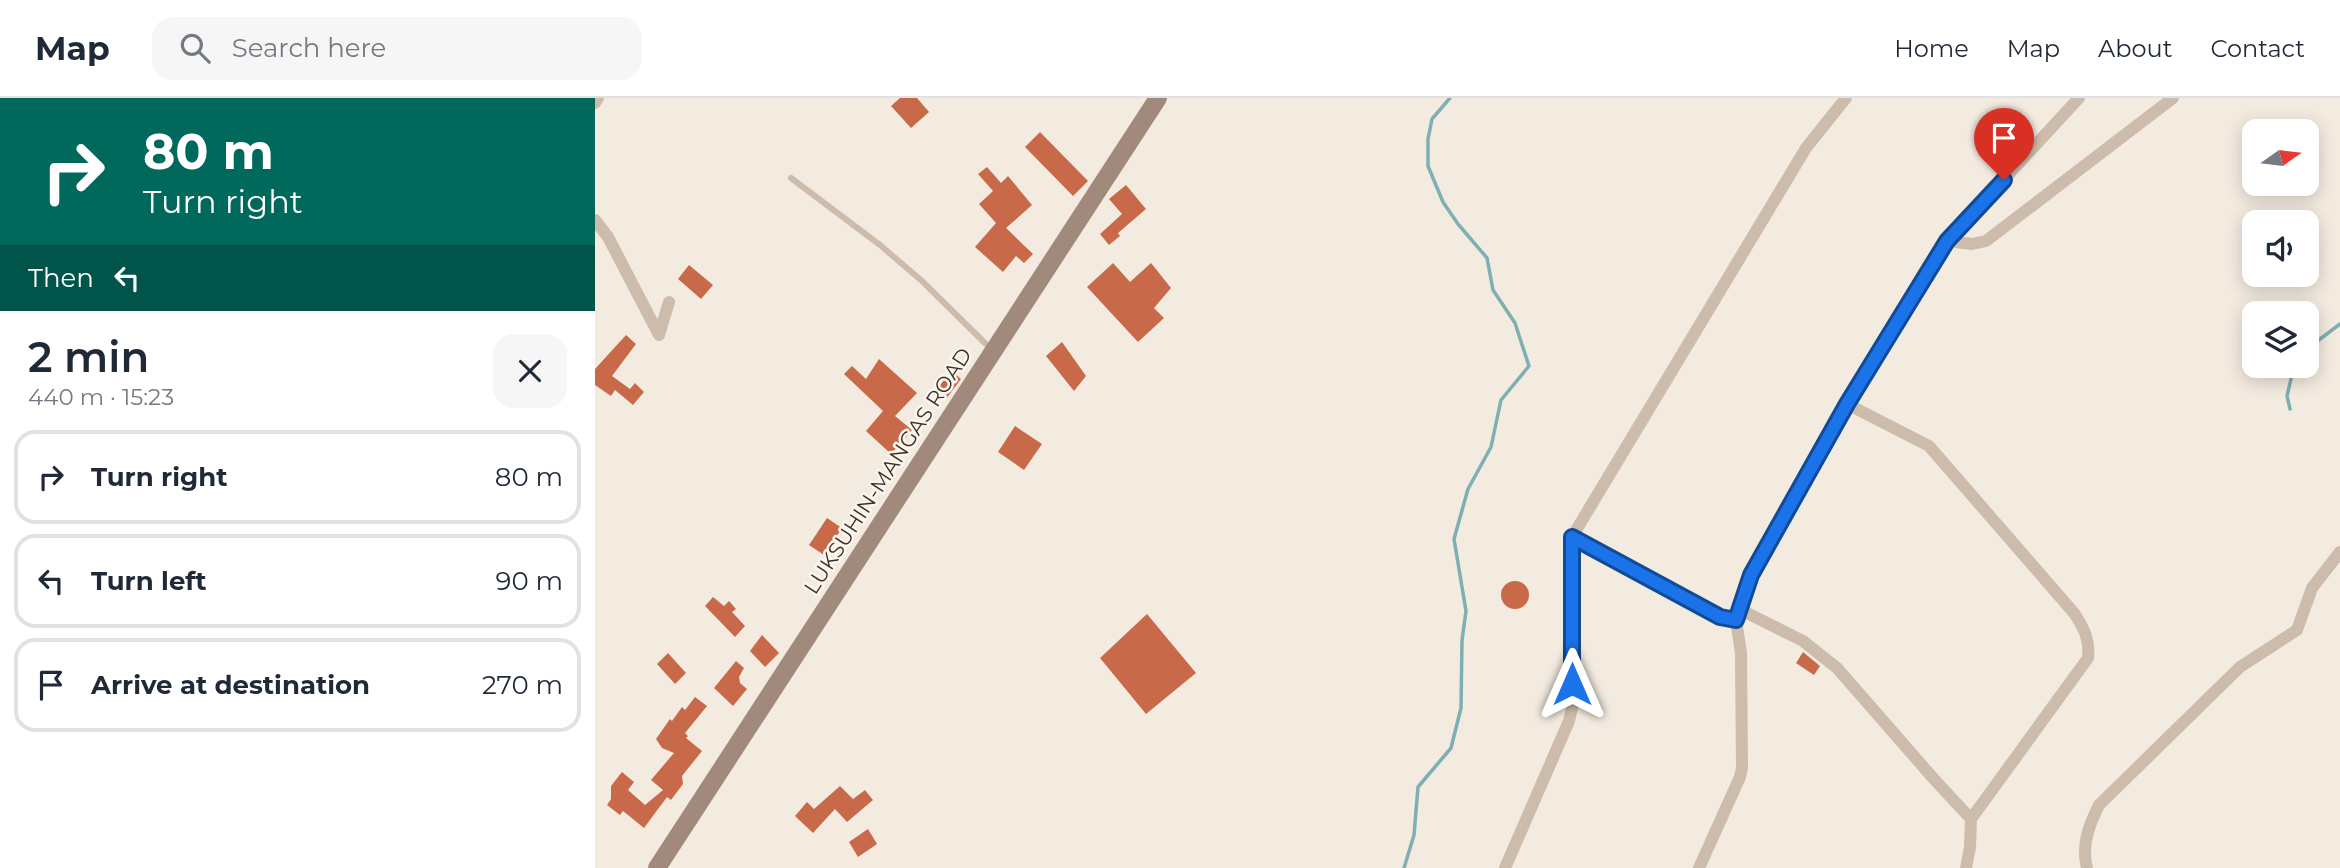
<!DOCTYPE html>
<html lang="en">
<head>
<meta charset="utf-8">
<style>
	body { margin:0; font-family:Montserrat,sans-serif; background:#f6f6f7; color:#1f2937; height:100vh; display:flex; flex-direction:column; font-size:26px; white-space:nowrap }
	* { box-sizing:border-box; margin:0 }
	p { font-size:23px; color:#747a83 }
	.icon { flex:none; width:38px; height:38px; fill:none; stroke:currentColor; stroke-width:2; stroke-linecap:round; stroke-linejoin:round }
	.map { position:relative; flex:1; overflow:hidden }
	.sheet { display:flex; flex-direction:column; background:#fff; width:595px }
	.sheet>* { flex:none }
	.banner { background:#00695c; color:#fff; overflow:hidden }
	.needle { width:46px; rotate:76deg }
	.fabs { position:absolute; left:1647px; top:21px; display:grid; gap:14px }
	.fabs a { display:grid; place-items:center; width:77px; height:77px; border-radius:14px; background:#fff; box-shadow:0 4px 18px #0003; font-size:35px }
	.pin { position:absolute; display:grid; place-items:center; width:60px; height:60px; color:#fff; margin:-72px -30px; border-radius:50% 50% 50% 0; rotate:-45deg; box-shadow:0 0 7px #0007 }
	.pin .icon { rotate:45deg }
	.me { position:absolute; width:77px; margin:-38px; rotate:0deg; stroke-linejoin:round; filter:drop-shadow(0 0 5px #0008) }
	.turn { display:flex; align-items:center; gap:24px; height:147px; padding:0 28px; font-size:32px }
	.turn .icon { width:91px; height:91px; stroke-width:2.5 }
	.turn b { display:block; font-size:49px; line-height:60px }
	.then { display:flex; align-items:center; height:66px; padding:0 28px; background:#0003; gap:14px; font-size:26px }
	.round { display:grid; place-items:center; flex:none; width:74px; height:74px; border-radius:21px; background:#f6f6f7 }
	.head { display:flex; align-items:center; justify-content:space-between; height:119px; padding:0 28px }
	h1 { font-size:42px; font-weight:600; line-height:52px }
	ul { padding:0; list-style:none }
	li { display:flex; align-items:center; gap:21px; height:94px; margin:0 14px 10px; padding:0 14px; border:4px solid #e0e1e3; border-radius:21px }
	li div { flex:1 }
	li b { display:block; font-size:26px }
	li em { font-style:normal }
	header { display:flex; align-items:center; gap:42px; box-sizing:border-box; height:98px; padding:0 35px; background:#fff; border-bottom:2px solid #e0e1e3 }
	header strong { font-size:33px }
	nav { display:flex; gap:38px; margin-inline-start:auto; font-size:24px }
	.search { width:490px; height:63px; background:#f6f6f7; display:flex; align-items:center; gap:18px; box-sizing:border-box; padding:0 24px; border-radius:21px; color:#747a83; font-size:26px }
	main { display:flex; flex:1; min-height:0 }
	.map>svg:first-child { display:block }
	.lines { fill:none; stroke-linecap:round; stroke-linejoin:round }
	.stream { stroke:#7eafb2; stroke-width:3.5 }
	.building { fill:#c86a49 }
	.service { stroke:#cdbbab; stroke-width:6 }
	.minor { stroke:#cdbbab; stroke-width:12 }
	.secondary { stroke:#a18a7c; stroke-width:18 }
	.route-casing { stroke:#114b97; stroke-width:18 }
	.route { stroke:#1a73e8; stroke-width:12 }
	.labels { text-anchor:middle; stroke-width:5; stroke-linejoin:round; paint-order:stroke }
	.street-label { font-size:21px; fill:#3a302a; stroke:#fbf5ed }
</style>
</head>
<body>
<header>
<strong>Map</strong>
<div class="search"><svg class="icon" aria-label="search" viewBox="0 0 24 24"><circle cx="10" cy="10" r="6"/><path d="M15 15l6 6"/></svg>Search here</div>
<nav><a>Home</a><a>Map</a><a>About</a><a>Contact</a></nav>
</header>
<main>
<section class="sheet">
<div class="banner">
<div class="turn"><svg class="icon" aria-label="right" viewBox="0 0 24 24"><path d="M7 20v-9h11M14 6l5 5-5 5"/></svg><div><b>80 m</b>Turn right</div></div>
<div class="then">Then<svg class="icon" aria-label="left" viewBox="0 0 24 24"><path d="M17 20v-9H6M10 6l-5 5 5 5"/></svg></div>
</div>
<div class="head"><div><h1>2 min</h1><p>440 m · 15:23</p></div><a class="round"><svg class="icon" aria-label="close" viewBox="0 0 24 24"><path d="M6 6l12 12M18 6L6 18"/></svg></a></div>
<ul>
<li><svg class="icon" aria-label="right" viewBox="0 0 24 24"><path d="M7 20v-9h11M14 6l5 5-5 5"/></svg><div><b>Turn right</b></div><em>80 m</em></li>
<li><svg class="icon" aria-label="left" viewBox="0 0 24 24"><path d="M17 20v-9H6M10 6l-5 5 5 5"/></svg><div><b>Turn left</b></div><em>90 m</em></li>
<li><svg class="icon" aria-label="arrive" viewBox="0 0 24 24"><path d="M6 21V4h12l-3 4 3 4H6"/></svg><div><b>Arrive at destination</b></div><em>270 m</em></li>
</ul>
</section>
<div class="map">
<svg width="1745" height="770" viewBox="0 0 1745 770">
	<rect width="100%" height="100%" fill="#f4ebe0"/>
	<g class="lines">
		<path class="stream" d="M1712,251L1745,226
			M1695,311L1692,298L1699,268
			M809,770L819,737L823,689L856,650L866,610L867,542L871,513L859,441L873,391L896,349L906,302L934,268L920,225L898,192L892,160L863,126L848,104L833,68V41L837,21L855,0"/>
	</g>
	<path class="building" d="M305,0H322L334,14L316,30L296,8Z
		M445,34L493,83L478,98L430,49Z
		M392,69L406,85L413,78L437,107L411,130L438,156L429,165L421,158L408,174L380,149L401,125L384,106L398,93L383,76Z
		M531,87L551,111L523,135L525,138L514,147L505,136L527,116L514,101Z
		M518,165L535,184L556,165L576,190L559,210L569,220L543,244L492,189Z
		M94,167L118,187L106,201L83,181Z
		M31,237L41,246L17,278L35,291L40,285L49,294L38,307L20,292L16,298L0,287V271Z
		M467,244L491,278L479,293L451,258Z
		M284,261L322,295L300,318L317,332L296,356L271,333L288,313L249,276L257,268L271,281Z
		M356,272L366,281L351,301L341,293Z
		M420,328L447,346L429,372L403,354Z
		M232,420L247,430L229,457L214,447Z
		M906 497a14 14 0 1 1 28 0a14 14 0 1 1-28 0Z
		M118,499L129,508L134,503L141,511L137,514L150,528L140,539L110,508Z
		M552,516L601,575L551,616L505,560Z
		M167,537L184,555L170,569L155,553Z
		M1208,554L1225,568L1219,577L1201,565Z
		M73,555L91,575L80,586L62,566Z
		M141,563L149,570L144,579L145,585L152,591L138,608L119,590Z
		M100,599L112,608L90,635L93,638L91,640L107,653L87,678L88,686L76,702L72,699L49,730L28,713L25,717L12,707L16,701V688L27,674L39,684L33,692L50,707L68,692L56,682L79,655L67,650L61,641L75,621L77,623L87,609L90,612Z
		M245,688L258,701L270,692L278,702L252,724L240,711L218,735L200,718L212,704L219,711Z
		M273,731L282,746L263,759L254,744Z"/>
	<g class="lines">
		<path class="service" d="M196,80L285,147L327,183L397,252"/>
		<path class="minor" d="M0,5L3,0
			M0,122L13,139L64,237L74,204
			M1352,143L1377,146L1391,143L1578,0
			M1252,306L1334,348L1479,515C1489,530 1495,542 1493,560L1376,721L1375,749L1371,770
			M977,439L1125,519L1141,522
			M1144,511L1208,543L1242,570L1338,680L1376,721
			M910,770L974,623L977,610V439L1211,50L1251,0
			M1104,770L1145,679L1147,670L1146,555L1141,522L1156,477L1252,306L1352,143L1484,0
			M1492,770C1486,748 1494,727 1504,707L1645,569L1702,532L1717,490L1745,454"/>
		<path class="secondary" d="M62,770L563,0"/>
	</g>
	<g class="lines">
		<defs>
			<path id="route" d="M977,586V439L1125,519L1141,522L1156,477L1252,306L1352,143L1409,82"/>
		</defs>
		<use href="#route" class="route-casing"/>
		<use href="#route" class="route"/>
	</g>
	<g class="labels">
		<g class="street-label">
			<text transform="translate(293 373) rotate(-57)" y="7">LUKSUHIN-MANGAS ROAD</text>
		</g>
	</g>
</svg>
<div class="fabs">
<a><svg class="needle" viewBox="-14 -14 28 28"><path d="M0-13l5 13h-10z" fill="#e53935"/><path d="M0 13l5-13h-10z" fill="#747a83"/></svg></a>
<a><svg class="icon" aria-label="sound" viewBox="0 0 24 24"><path d="M4 9h4l5-4v14l-5-4H4zM17 9q2 3 0 6"/></svg></a>
<a><svg class="icon" aria-label="layers" viewBox="0 0 24 24"><path d="M12 4l9 5-9 5-9-5zM3 14l9 5 9-5"/></svg></a>
</div>
<div class="pin" style="left:1409px;top:82px;background:#d93025"><svg class="icon" aria-label="arrive" viewBox="0 0 24 24"><path d="M6 21V4h12l-3 4 3 4H6"/></svg></div>
<svg class="me" style="left:977px;top:586px" viewBox="-20 -20 40 40"><path d="M0-17L14 15 0 8-14 15z" fill="#1a73e8" stroke="#fff" stroke-width="4"/></svg>
</div>
</main>
</body>
</html>
